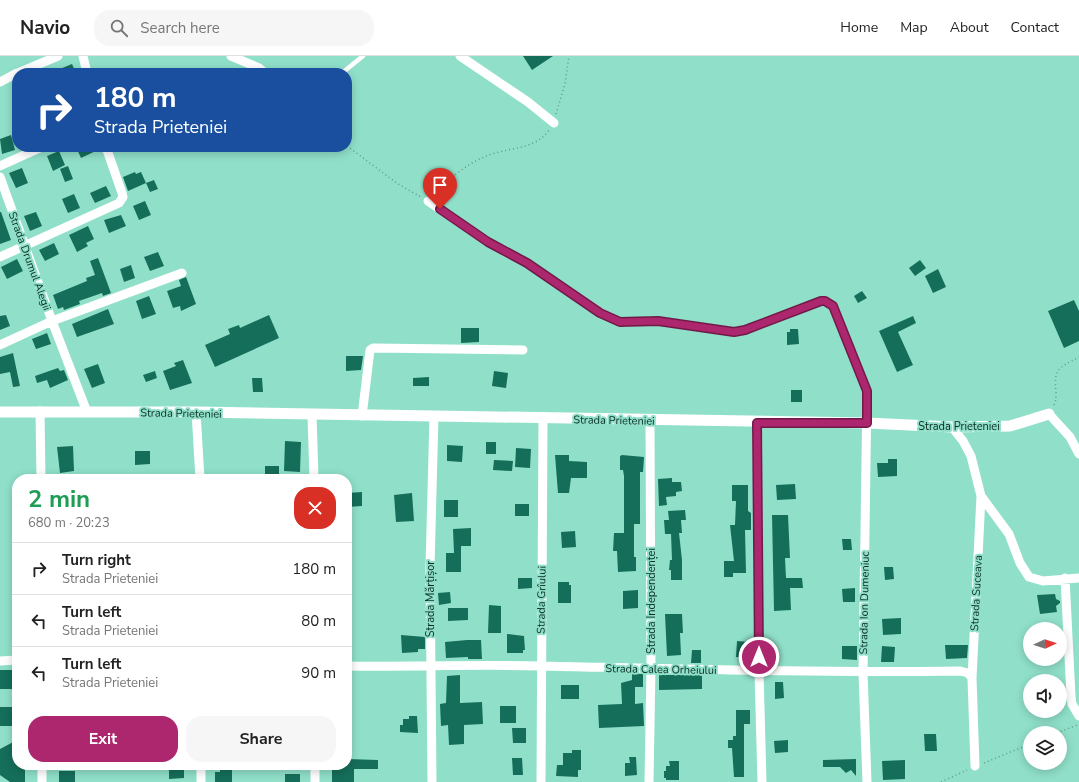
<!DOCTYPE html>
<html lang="en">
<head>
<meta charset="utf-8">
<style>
	body { margin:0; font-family:"Nunito Sans",sans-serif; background:#f6f6f6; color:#222; height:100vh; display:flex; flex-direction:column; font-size:15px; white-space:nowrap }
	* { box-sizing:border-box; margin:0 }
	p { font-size:13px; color:#767676 }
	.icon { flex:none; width:22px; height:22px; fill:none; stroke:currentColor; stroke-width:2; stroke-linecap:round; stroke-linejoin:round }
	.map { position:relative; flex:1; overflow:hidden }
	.panel { position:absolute; left:12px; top:418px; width:340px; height:296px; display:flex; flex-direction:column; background:#fff; border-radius:16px; box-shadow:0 2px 10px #0003 }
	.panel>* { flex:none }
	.banner { position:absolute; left:12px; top:12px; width:340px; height:84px; border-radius:16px; box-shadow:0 2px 10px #0003; background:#1a4fa0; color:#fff; overflow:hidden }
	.needle { width:26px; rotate:87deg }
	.fabs { position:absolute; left:1023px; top:566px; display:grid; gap:8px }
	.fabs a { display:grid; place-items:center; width:44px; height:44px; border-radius:50%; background:#fff; box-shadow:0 2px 10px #0003; font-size:20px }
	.pin { position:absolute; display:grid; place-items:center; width:34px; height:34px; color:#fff; margin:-41px -17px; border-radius:50% 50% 50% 0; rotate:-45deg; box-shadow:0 0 4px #0007 }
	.pin .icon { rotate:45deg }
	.me { position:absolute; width:44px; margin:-22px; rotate:0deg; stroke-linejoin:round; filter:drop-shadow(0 0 3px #0008) }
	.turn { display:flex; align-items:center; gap:14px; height:84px; padding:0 16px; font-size:18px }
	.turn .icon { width:52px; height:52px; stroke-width:2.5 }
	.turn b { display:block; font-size:28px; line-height:34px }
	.round { display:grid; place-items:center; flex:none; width:42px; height:42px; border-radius:16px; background:#f6f6f6 }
	.headline { display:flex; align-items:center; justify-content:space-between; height:68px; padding:0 16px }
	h1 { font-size:24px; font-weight:700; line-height:30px; color:#1e9e55 }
	.cta { display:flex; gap:8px; margin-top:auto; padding:8px 16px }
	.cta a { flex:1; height:46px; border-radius:16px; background:#ad276e; color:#fff; font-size:16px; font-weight:700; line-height:46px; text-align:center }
	.cta a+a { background:#f6f6f6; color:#222 }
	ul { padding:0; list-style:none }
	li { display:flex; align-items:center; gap:12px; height:52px; padding:0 16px; border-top:1px solid #e0e0e0 }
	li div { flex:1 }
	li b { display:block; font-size:15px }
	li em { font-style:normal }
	header { display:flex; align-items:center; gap:24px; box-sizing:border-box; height:56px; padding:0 20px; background:#fff; border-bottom:1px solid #e0e0e0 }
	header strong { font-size:19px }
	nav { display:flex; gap:22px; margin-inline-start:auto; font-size:14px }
	.search { width:280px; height:36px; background:#f6f6f6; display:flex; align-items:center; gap:10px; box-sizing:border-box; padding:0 14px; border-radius:16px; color:#767676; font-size:15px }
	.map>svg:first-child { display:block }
	.building { fill:#156e5a }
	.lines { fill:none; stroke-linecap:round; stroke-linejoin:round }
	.path { stroke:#5c9b89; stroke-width:1.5; stroke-dasharray:1 3; stroke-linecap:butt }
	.service { stroke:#fff; stroke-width:4.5 }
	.minor { stroke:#fff; stroke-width:9 }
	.tertiary { stroke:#fff; stroke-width:11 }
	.route-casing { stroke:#701948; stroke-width:10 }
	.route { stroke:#ad276e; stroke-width:7 }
	.labels { text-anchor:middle; stroke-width:4; stroke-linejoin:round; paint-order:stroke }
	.street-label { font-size:11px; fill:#0a2d24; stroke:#90e0c9 }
</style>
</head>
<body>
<header>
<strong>Navio</strong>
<div class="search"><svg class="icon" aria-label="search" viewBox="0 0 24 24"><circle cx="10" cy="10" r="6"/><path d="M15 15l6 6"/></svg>Search here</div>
<nav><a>Home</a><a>Map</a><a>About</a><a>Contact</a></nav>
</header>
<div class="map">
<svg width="1079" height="726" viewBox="0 0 1079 726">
	<rect width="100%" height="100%" fill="#90e0c9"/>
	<path class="building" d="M523,0H553L532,14Z
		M72,8L76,17H50Z
		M11,79L15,94L2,98L0,83Z
		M76,91H100V93L81,102Z
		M59,95L65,109L53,115L47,100Z
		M68,110L73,123L65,126L60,113Z
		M22,112L28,127L16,132L9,117Z
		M135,116L136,118L141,116L146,127L128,135L123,121Z
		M154,124L158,133L150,136L146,127Z
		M106,130L111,140L95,147L90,137Z
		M74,138L80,152L68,157L62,143Z
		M145,145L151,159L139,164L133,150Z
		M1,156L11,184L0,188V156Z
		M36,156L42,170L30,175L24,160Z
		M121,159L126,170L109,177L104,164Z
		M88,170L94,183L86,187L88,190L77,196L69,179Z
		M54,187L59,198L45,205L39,194Z
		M158,196L164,210L150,215L144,201Z
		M98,202L111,237L103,240L102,237L79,245L80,248L64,254L63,251L58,253L53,239L87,225L86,222L95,219L90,205Z
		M17,203L23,215L7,223L1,211Z
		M920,204L926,212L915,220L909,212Z
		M131,209L135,222L124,226L120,213Z
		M938,213L946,231L933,237L925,220Z
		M186,221L196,248L181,255L180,250L173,252L167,235L181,230L179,224Z
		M862,235L867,242L858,247L854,240Z
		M149,240L156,258L142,263L136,245Z
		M1074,244L1079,255V285L1064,292L1048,255Z
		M108,253L114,268L77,281L72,268Z
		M6,259L10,270L0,274V260Z
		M269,259L279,282L215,311L205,289L230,278L228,273L239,269L240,272Z
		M913,260L916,267L898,276L913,309L897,316L879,275Z
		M461,272H479V286L461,287Z
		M790,273H798L799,288L787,289V276H790Z
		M47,277L51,288L36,293L32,283Z
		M13,297L20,330L13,331L10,316L0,318V301Z
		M346,300H363L361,314L346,315Z
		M183,304L192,327L170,334L163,315L176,310L174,307Z
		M98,308L105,327L92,332L84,313Z
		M58,312L60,315L64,314L68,324L50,332L47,324L37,327L35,320Z
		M155,315L157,322L146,326L143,319Z
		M494,315L508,317L506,332L492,330Z
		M429,321V330H413V322Z
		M252,322H262L263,336H253Z
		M791,334H802V346H791Z
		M285,385L301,386L300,416L284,415Z
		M486,386H496V398H486Z
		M447,389L463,390L462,406L447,405Z
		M73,390L74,415L60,417L57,391Z
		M516,392L531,393L530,412L515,411Z
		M135,395H150V408L135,409Z
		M555,399H569V405L587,406V422H571L569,437H558Z
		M622,399L644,401L643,416H640V468H634V501H636V515L618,516L617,495H613L614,477H624V420L623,414H620V400Z
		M888,403H897V420L878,421L877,407H888Z
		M494,404L513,405L512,415L493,414Z
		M265,410H279V423H265Z
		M672,422V426H681L682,435L676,436V440L666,441L667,449L659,450L658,423Z
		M795,428L796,443L777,444L776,429Z
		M732,429H748V455L751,457V474H745L746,517H733V521H724V505H734L730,469H735L736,445H732Z
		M362,436V450L347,451V437Z
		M412,437L414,465L396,466L394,439Z
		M444,444H458V461H444Z
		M515,448H529V460H515Z
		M685,454L686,464H681L682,477H679L682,504V524H671V514H669L670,504H672L671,478H665L664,464H669L668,455Z
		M772,459H788L790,502H785L786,522H802L803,532H790L791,554L774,555Z
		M471,472V490H461V516H446V497H454L453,473Z
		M575,475L576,491L562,492L561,476Z
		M842,483H851L852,494H843Z
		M884,511H893L894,523L885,524Z
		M518,522H532V532L518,533Z
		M558,526H569V529H571V547H558Z
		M855,532V546H843L842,533Z
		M638,534V552L623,553V535Z
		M450,536L451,547L439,549L438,537Z
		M1055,538L1056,543L1060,545V547L1056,550L1057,556L1040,558L1037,539Z
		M489,549L501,550V577H488Z
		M448,552H468V564L448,565Z
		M665,558H682L683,577H680L681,599L667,600Z
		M901,562V578L883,579L882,563Z
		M507,578L524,580L525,594H523V597H507Z
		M401,579L425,581V593H418V596L402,597Z
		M467,584H481L482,603H468V601L446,602L445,586Z
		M737,585L749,586V602L736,601Z
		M945,589H968L967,602L946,603Z
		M842,590H857V604L842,603Z
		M882,590L895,591L894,606H881Z
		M692,594H701V607H691Z
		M0,614H17V633H0Z
		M632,618H643V631H635V648L643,647L644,670L599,672L598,649L622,648L621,627L632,624Z
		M460,619V647L482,646L483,668L464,669V688L449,689L448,669L441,670L440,648L446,647L447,620Z
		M659,619H702V633L659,634Z
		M775,626H783L784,642L775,643Z
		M561,629H579V643H561Z
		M500,650H516V667H500Z
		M0,651H17V670H0Z
		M736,654H750V668H744V721H734L732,692H728V684H733V680H736Z
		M409,660H417L418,677L400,676V669H403V663H409Z
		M512,672H526V687H513Z
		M924,678H936L937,695H925Z
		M17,684V709H25V726H10L0,719V693Z
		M788,684V696L775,697L774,685Z
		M572,694H581V714H578V721L556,720L557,709H563V697H572Z
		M629,701H636L637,719L625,720V707H630Z
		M512,702H522L523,719H513Z
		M347,703L378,704V713H354V726H332V714H339V709H347Z
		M856,703V720L851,714L846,717L840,711H823V704Z
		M905,704V723L883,724L882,705Z
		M669,705H679V724H666V722H664V715H666V710H670Z
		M169,709H184V722L169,723Z
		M220,709H232V726H215V716H220Z
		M59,715H75V726H59Z
		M285,718H300V726H285Z"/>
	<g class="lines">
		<path class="path" d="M556,58L565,28L569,0
			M347,90L398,128L421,141
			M435,138C447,124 467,108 484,101C505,91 535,95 549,74
			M1054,349C1056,345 1056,342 1056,337C1054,312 1057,313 1079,301
			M1057,677L1077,669
			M984,707L1030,688
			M941,726L967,714"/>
		<path class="service" d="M342,17L363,0"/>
		<path class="minor" d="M83,0L87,17
			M231,0L259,12L265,17
			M460,0L528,46L554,67
			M18,17L58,0
			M0,26L17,17
			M0,110L42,91
			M0,121L52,265L87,356
			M428,145L488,186L527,207L601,257L620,266L658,265L734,276L745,274L821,245H825L833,250L867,335L863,617L867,726
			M0,201L119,147L123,141L122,137L106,91
			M0,289L52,265L182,217
			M40,355L41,423
			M196,356L200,423
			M1049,358L1070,381L1079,398
			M312,359L314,423
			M362,360L370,294L373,292L523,294
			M757,367L759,615L762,726
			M952,371L963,385L971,400L981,440L972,622L975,710
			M981,440L1009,478L1020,507L1029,521L1043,525L1079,522
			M1065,522L1071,640L1072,648L1079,660
			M0,605L17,604
			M347,610C412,611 476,608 541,610C681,613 820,617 960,615L968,617L972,622
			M201,709V726
			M315,709V726
			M42,726V709
			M432,726L430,511L434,360
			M541,726L543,363
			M649,726L651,612L650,364"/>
		<path class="tertiary" d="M0,356H196L867,367L952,371L1010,370L1049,358"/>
	</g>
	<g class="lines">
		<defs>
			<path id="route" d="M440,153L488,186L527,207L600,257L620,266L658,265L734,276L745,274L821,245H825L833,250L867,335V367H757L759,601"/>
		</defs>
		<use href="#route" class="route-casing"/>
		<use href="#route" class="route"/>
	</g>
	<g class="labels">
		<g class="street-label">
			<text transform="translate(30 205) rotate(70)" y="4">Strada Drumul Alegii</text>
			<text transform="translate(181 357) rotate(1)" y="4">Strada Prieteniei</text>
			<text transform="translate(614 364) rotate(1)" y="4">Strada Prieteniei</text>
			<text x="959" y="374">Strada Prieteniei</text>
			<text transform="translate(976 537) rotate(-87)" y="4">Strada Suceava</text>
			<text transform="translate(430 543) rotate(-90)" y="4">Strada Mărțișor</text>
			<text transform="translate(541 544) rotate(-89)" y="4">Strada Grîului</text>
			<text transform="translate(651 545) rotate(-90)" y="4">Strada Independenței</text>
			<text transform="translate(864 547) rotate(-89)" y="4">Strada Ion Dumeniuc</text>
			<text transform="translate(661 613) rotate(1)" y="4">Strada Calea Orheiului</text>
		</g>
	</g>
</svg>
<div class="fabs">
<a><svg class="needle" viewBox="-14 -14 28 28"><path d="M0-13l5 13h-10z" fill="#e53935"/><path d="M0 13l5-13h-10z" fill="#767676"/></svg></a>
<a><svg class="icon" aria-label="sound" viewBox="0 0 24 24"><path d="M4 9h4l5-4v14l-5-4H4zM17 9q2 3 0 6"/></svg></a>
<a><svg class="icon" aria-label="layers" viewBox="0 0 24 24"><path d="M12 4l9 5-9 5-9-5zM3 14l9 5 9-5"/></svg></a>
</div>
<div class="pin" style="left:440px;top:153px;background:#d93025"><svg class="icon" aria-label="arrive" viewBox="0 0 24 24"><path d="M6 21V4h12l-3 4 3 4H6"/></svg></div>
<svg class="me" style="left:759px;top:601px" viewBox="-20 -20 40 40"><circle r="17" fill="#ad276e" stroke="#fff" stroke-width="3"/><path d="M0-11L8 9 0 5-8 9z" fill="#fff"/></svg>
<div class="banner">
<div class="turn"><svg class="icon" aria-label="right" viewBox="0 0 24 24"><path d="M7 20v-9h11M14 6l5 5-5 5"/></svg><div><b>180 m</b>Strada Prieteniei</div></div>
</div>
<section class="panel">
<div class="headline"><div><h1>2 min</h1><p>680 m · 20:23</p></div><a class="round" style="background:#d93025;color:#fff"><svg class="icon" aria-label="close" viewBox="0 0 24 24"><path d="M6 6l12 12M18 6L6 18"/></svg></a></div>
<ul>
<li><svg class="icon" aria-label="right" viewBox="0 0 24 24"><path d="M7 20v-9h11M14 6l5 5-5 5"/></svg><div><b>Turn right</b><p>Strada Prieteniei</p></div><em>180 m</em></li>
<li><svg class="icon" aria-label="left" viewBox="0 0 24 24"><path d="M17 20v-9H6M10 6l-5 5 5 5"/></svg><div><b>Turn left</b><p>Strada Prieteniei</p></div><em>80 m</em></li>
<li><svg class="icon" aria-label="left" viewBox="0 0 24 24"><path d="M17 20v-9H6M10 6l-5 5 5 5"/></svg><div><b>Turn left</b><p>Strada Prieteniei</p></div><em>90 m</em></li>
</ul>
<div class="cta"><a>Exit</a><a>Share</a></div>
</section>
</div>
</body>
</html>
